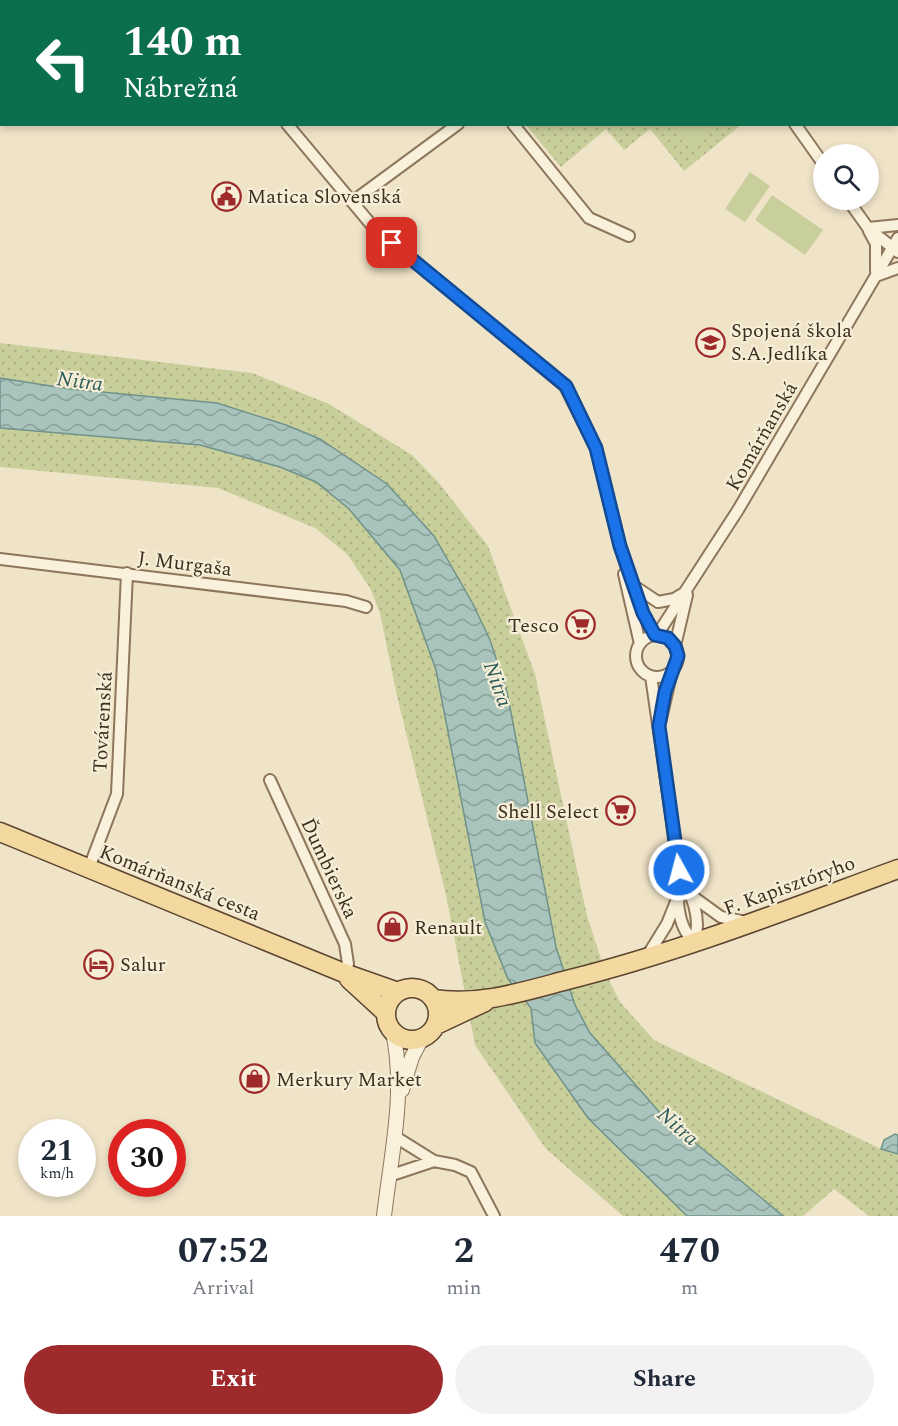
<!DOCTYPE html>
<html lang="en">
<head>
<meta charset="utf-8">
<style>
	body { margin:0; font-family:Spectral,serif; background:#f2f2f3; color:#1f2937; height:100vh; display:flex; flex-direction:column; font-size:22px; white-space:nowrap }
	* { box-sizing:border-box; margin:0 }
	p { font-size:20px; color:#747a83 }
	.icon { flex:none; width:33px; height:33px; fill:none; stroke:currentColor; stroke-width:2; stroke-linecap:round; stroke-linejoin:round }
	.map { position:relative; height:1216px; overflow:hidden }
	.drawer { display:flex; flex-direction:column; background:#fff; flex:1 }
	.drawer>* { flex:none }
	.banner { position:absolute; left:0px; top:0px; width:898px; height:126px; box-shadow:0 3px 9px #0003; background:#0b6e4f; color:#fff; overflow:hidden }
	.tools { position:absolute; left:813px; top:144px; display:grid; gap:12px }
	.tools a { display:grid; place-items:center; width:66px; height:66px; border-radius:50%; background:#fff; box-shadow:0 3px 9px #0003; font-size:30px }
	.speed { position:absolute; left:18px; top:1119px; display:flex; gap:12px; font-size:30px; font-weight:700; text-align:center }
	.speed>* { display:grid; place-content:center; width:78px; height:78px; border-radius:50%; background:#fff; box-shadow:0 3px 9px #0003; line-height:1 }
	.speed small { font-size:15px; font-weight:400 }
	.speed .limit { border:9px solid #d22; background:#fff; color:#111 }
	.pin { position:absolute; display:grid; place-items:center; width:51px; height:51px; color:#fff; margin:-26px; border-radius:12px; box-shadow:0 3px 9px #0006 }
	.me { position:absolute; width:66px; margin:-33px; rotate:353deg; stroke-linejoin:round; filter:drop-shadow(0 0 4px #0008) }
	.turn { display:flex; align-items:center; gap:21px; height:126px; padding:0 24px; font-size:27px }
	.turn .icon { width:78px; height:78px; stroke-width:2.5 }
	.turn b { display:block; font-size:42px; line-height:51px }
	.eta { display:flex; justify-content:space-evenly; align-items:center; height:102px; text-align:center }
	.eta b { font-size:36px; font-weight:700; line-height:42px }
	.action { display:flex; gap:12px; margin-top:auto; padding:12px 24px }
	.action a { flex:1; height:69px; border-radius:36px; background:#9e2a2b; color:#fff; font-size:24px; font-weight:700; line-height:69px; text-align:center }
	.action a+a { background:#f2f2f3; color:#1f2937 }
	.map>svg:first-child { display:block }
	.grass { fill:url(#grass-dots) }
	.garden { fill:#c9cf9b }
	.water { fill:url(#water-waves); stroke:#6f938a; stroke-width:1.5 }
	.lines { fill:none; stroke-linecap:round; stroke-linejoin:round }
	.minor-casing { stroke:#8d765c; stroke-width:14 }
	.tertiary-casing { stroke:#8d765c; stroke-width:16 }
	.primary-casing { stroke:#5b4430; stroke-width:21 }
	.minor { stroke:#faf1dc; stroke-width:10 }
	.tertiary { stroke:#faf1dc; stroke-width:14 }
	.primary { stroke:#f3d9a0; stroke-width:18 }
	.route-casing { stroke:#114b97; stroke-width:15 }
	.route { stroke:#1a73e8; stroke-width:10 }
	.labels { text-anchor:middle; stroke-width:4.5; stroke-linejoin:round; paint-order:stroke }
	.poi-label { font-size:20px; fill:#3d2e20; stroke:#f7eed8; text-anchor:start }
	.street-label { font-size:20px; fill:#3d2e20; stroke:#f7eed8 }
	.water-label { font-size:21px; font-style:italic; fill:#2f5d5a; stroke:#f7eed8 }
</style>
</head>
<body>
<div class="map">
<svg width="898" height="1216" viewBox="0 0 898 1216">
	<defs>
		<pattern id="grass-dots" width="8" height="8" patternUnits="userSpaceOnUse" patternTransform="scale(1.5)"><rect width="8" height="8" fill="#c9cf9b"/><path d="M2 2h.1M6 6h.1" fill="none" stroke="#aeb285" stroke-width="1.8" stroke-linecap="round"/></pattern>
		<pattern id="water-waves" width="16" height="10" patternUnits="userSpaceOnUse" patternTransform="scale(1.5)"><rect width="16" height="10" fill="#a9c4bc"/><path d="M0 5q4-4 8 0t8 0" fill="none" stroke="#8ba098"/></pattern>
	</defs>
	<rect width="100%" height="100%" fill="#f0e4c8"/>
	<path class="grass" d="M526,125H741L684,171L650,129L624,150L606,129L561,167Z
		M0,343L252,373L329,404L412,455L439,483L488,546L535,674L587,916L606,974L620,1002L654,1040L881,1149L898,1147V1216H869L834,1189L803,1216H783L662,1115L590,1033L575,1005L556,947L507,692L490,640L473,604L434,536L387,484L320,439L258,415L217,403L70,389L0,378Z
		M0,428L200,445L280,467L316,482L349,509L400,570L436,670L485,922L508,979L531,1008L535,1043L588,1118L687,1216H623L546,1149L475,1045L446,895L397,696L380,613L370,588L347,554L315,528L218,488L0,467Z"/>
	<path class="garden" d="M671,125H709L712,128L690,147Z
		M750,172L770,186L745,222L725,209Z
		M772,195L823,230L805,255L755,220Z"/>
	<path class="water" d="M0,378L70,389L217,403L286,425L320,439L387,484L434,536L473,604L490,640L507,692L556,947L575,1005L590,1033L662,1115L783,1216H687L588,1118L535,1043L531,1008L508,979L485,922L436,670L400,570L349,509L316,482L280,467L200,445L0,428Z
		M895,1134L898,1135V1154L881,1149L884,1140Z"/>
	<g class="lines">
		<defs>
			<path id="minor" d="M183,0L184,2
				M711,0L713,2
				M721,0L722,2
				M795,0L799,2
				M633,2L635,0
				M897,34H898
				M287,124L374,228L565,386L596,448L620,546L643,613L655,635
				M513,124L589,218L629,236
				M795,124L824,165
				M848,200L868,228L898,252
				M352,202L458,124
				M868,228L898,225
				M869,231L876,244V271
				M876,276L898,268
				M0,559L346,601L366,607
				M624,574L640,644
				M634,586L658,602L674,599L684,593
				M657,635L738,510L898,238
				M636 656a21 21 0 1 1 42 0a21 21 0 1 1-42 0Z
				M675,646L687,595
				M651,676L679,870C677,895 675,924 694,942C703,917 690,892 679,870
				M660,723L672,671
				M270,780L345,944L348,964L344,973
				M89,868L117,794L127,573
				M692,896L721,917L747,922
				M646,958L667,924L677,899
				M394,1136L434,1161L455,1165L471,1172L494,1216
				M389,1176L434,1161"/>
			<path id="tertiary" d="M402,1090L412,1057L422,1038
				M384,1216C391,1155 406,1093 393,1032"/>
			<path id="primary" d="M0,832L344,973L398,992
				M349,979L386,1013
				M386 1014a26 26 0 1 1 52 0a26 26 0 1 1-52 0Z
				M433,999C479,1006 522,992 567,980C680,952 789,909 898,869
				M436,1025L485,1002"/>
		</defs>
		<use href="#minor" class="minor-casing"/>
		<use href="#tertiary" class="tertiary-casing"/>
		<use href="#primary" class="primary-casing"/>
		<use href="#minor" class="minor"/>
		<use href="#tertiary" class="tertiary"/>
		<use href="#primary" class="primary"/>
	</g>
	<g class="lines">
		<defs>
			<path id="route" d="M392,243L566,386L596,448L620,546L643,613L655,635L668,638L675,646L678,656L665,692L659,726L679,870"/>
		</defs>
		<use href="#route" class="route-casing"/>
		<use href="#route" class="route"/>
	</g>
	<defs>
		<symbol id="civic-ring" viewBox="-11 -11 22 22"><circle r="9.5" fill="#f7eed8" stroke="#9e2a2b" stroke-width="1.5"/><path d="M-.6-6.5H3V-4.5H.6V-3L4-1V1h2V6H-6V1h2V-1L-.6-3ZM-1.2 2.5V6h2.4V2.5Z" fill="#9e2a2b"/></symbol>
		<symbol id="school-ring" viewBox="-11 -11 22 22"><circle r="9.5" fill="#f7eed8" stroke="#9e2a2b" stroke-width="1.5"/><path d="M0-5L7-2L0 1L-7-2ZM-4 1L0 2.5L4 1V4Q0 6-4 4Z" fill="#9e2a2b"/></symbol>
		<symbol id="supermarket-ring" viewBox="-11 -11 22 22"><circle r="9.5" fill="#f7eed8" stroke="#9e2a2b" stroke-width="1.5"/><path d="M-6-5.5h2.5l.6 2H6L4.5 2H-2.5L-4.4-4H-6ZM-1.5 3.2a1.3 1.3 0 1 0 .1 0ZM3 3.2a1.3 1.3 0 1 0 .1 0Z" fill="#9e2a2b"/></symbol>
		<symbol id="shop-ring" viewBox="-11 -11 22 22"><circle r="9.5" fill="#f7eed8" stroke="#9e2a2b" stroke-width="1.5"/><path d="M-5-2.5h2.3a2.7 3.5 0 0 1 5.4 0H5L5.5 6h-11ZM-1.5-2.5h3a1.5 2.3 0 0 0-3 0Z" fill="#9e2a2b"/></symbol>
		<symbol id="hotel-ring" viewBox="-11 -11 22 22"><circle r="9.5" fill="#f7eed8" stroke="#9e2a2b" stroke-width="1.5"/><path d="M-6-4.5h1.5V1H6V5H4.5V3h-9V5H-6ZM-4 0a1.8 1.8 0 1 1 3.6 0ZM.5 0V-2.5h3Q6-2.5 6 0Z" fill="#9e2a2b"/></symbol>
	</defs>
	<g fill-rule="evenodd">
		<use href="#civic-ring" x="210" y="180" width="33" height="33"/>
		<use href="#school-ring" x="694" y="326" width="33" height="33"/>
		<use href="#supermarket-ring" x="564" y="608" width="33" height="33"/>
		<use href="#supermarket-ring" x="604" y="794" width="33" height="33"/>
		<use href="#shop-ring" x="376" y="910" width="33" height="33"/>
		<use href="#hotel-ring" x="82" y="948" width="33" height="33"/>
		<use href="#shop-ring" x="238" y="1062" width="33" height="33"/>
	</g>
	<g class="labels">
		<g class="poi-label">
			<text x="247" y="203">Matica Slovenská</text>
			<text x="731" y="337">Spojená škola<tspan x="731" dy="23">S.A.Jedlíka</tspan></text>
			<text x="559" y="632" text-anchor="end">Tesco</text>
			<text x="599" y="818" text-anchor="end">Shell Select</text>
			<text x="414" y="934">Renault</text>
			<text x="120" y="971">Salur</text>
			<text x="276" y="1086">Merkury Market</text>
		</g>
		<g class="street-label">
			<text transform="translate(761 436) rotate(-60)" y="7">Komárňanská</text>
			<text transform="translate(185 563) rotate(7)" y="7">J. Murgaša</text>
			<text transform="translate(102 722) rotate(-87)" y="7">Továrenská</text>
			<text transform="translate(330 868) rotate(65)" y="7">Ďumbierska</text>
			<text transform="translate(180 882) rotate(22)" y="7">Komárňanská cesta</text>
			<text transform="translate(789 885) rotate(-20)" y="7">F. Kapisztóryho</text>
		</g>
		<g class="water-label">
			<text transform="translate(80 381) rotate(7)" y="7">Nitra</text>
			<text transform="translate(498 684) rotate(70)" y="7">Nitra</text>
			<text transform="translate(678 1126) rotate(41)" y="7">Nitra</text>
		</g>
	</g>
</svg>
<div class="tools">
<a><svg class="icon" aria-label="search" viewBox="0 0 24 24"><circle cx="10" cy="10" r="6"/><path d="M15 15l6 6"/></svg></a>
</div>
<div class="speed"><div>21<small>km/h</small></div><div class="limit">30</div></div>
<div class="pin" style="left:392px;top:243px;background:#d93025"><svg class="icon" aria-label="arrive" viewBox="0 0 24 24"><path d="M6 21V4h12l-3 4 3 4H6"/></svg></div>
<svg class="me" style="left:679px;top:870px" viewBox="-20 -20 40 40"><circle r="17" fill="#1a73e8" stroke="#fff" stroke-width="3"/><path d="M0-11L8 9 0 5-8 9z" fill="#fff"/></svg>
<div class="banner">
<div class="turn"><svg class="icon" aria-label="left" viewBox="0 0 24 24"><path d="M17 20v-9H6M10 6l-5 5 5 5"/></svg><div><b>140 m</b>Nábrežná</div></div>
</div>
</div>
<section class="drawer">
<div class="eta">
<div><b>07:52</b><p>Arrival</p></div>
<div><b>2</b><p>min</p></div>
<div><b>470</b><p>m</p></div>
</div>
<div class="action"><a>Exit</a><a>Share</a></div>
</section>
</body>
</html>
